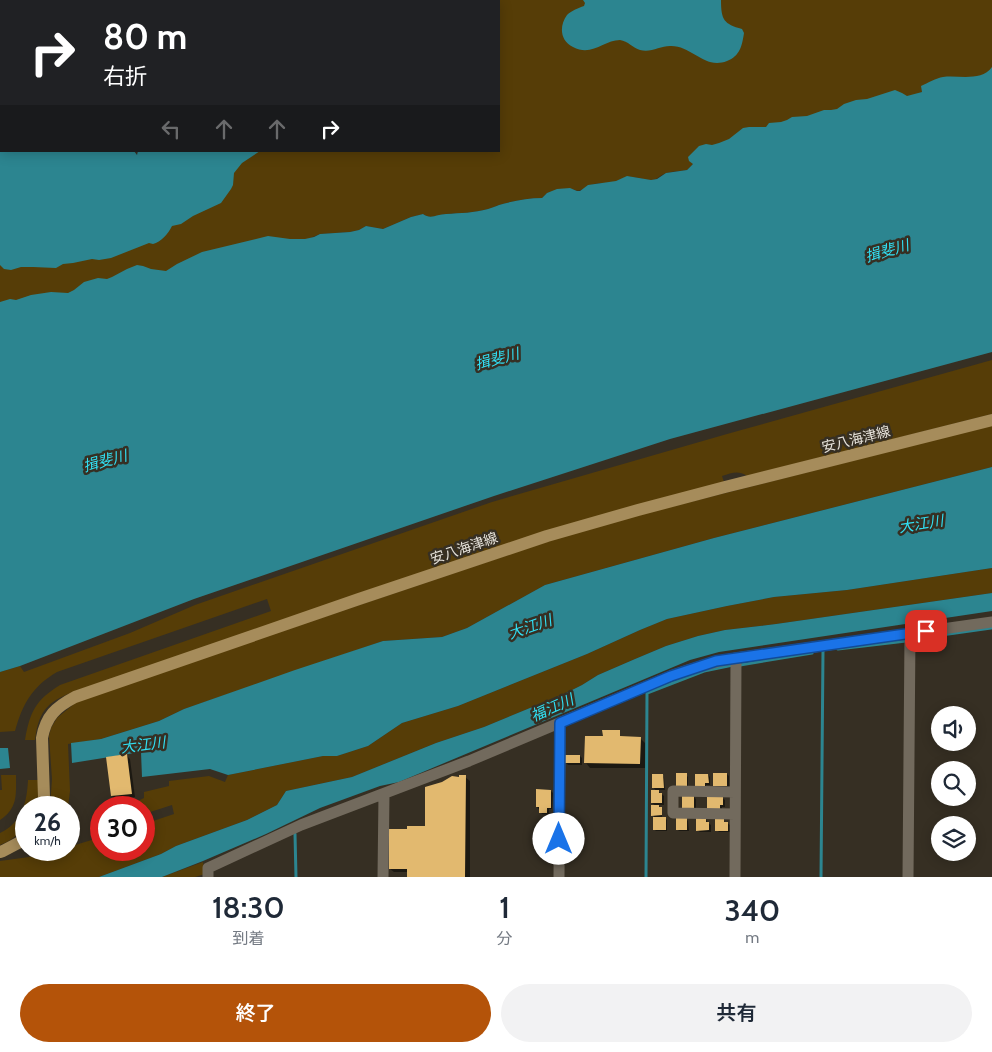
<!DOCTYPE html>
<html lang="ja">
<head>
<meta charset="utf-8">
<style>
	body { margin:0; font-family:Cabin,"Noto Sans JP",sans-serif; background:#f2f2f3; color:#1f2937; height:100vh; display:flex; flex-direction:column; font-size:19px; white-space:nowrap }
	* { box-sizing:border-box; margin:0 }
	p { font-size:16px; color:#747a83 }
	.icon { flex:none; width:28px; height:28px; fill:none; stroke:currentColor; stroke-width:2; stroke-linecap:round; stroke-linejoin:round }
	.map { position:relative; height:877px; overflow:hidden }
	.details { display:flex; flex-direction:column; background:#fff; flex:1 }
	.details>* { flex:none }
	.guide { position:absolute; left:0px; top:0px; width:500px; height:152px; box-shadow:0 2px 12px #0003; background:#202124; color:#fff; overflow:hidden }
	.buttons { position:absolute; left:931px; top:706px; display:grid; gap:10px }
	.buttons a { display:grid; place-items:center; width:45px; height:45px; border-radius:50%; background:#fff; box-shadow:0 2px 12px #0003; font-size:25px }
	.speed { position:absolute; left:15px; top:796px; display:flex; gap:10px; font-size:25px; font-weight:700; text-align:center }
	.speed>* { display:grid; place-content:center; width:65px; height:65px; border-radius:50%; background:#fff; box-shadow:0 2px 12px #0003; line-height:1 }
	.speed small { font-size:12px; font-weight:400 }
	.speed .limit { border:8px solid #d22; background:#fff; color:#111 }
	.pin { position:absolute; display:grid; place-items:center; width:42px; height:42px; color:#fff; margin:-21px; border-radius:10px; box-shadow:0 2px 8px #0006 }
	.me { position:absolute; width:55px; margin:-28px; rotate:0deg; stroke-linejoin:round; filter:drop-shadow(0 0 4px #0008) }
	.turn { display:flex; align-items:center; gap:18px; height:105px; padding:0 20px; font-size:22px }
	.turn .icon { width:65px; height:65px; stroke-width:2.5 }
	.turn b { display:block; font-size:35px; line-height:42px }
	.lanes { display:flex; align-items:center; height:48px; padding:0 20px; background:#0003; justify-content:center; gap:25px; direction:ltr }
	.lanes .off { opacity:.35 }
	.eta { display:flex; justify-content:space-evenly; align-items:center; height:85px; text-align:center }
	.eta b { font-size:30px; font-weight:600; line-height:35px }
	.action { display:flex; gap:10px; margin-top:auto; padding:10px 20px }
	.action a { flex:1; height:58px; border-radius:30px; background:#b45309; color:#fff; font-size:20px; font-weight:600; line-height:58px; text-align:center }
	.action a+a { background:#f2f2f3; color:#1f2937 }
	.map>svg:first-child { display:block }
	.green { fill:#563d07 }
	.water { fill:#2c8590 }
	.shadow { fill:#0007 }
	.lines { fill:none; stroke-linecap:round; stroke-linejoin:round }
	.stream { stroke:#2c8590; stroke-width:3 }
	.building { fill:#e2b96f }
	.minor { stroke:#726a5d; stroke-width:11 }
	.major { stroke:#a68c5b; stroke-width:12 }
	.route-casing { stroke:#114b97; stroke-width:12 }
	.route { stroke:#1a73e8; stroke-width:9 }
	.labels { text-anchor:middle; stroke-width:5; stroke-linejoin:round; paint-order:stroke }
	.street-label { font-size:14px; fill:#e6e2da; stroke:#362f23 }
	.water-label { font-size:15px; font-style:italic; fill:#31dff3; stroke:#362f23 }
</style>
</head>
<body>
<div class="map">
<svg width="992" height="877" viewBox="0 0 992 877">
	<rect width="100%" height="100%" fill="#362f23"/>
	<path class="green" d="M54,0H404L401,1H50Z
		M481,0H992V83L922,92L914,95L890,100L693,164L687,170C680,171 671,171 664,174C659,176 657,180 651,180C644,180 638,177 632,177C626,176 622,179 617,181C610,184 602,182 594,184C586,185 581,194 573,189L547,193L542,198C528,198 513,201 499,205C496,206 492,208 488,209C474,213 460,213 445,214C437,215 431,220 423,214L411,217L383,229L366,226L359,230L350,232L320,234L308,239L189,265L75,296L0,305V233L247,151H499V1H478Z
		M992,360V414L747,476C738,470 732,473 722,476L724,482L78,690C49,701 39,708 35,740H25C30,711 36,700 60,685L271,611L267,599L57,672C32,687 23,703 15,731L0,732V672L20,666L24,672L130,633L195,605L492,502L727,434Z
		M992,425V467L714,538L545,585L467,628L442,637L383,641L184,709L159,721L101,739L68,744L70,791L68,807H50L52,779L49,736L51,728L57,718L80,699L549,541L643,514Z
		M992,568V593L776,624L725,630L698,636L666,646L635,659L598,675L582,685L564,694L484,727L436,743L352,777L286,791L277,805L247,820L176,846L161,854L99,877H0V861L29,857L60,850H69V847L101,837V850H144V824L174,814L172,805L144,814V808L125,807L144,798V792L169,786V781L209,776L225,782L228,775L323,756H337L368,746L402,723L458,706L587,654L640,630L667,619L727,606L774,597L847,590Z
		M1,775H16C16,795 18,808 0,820V790H2Z
		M28,780H38V796L35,807L26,808V825C19,834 11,841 0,845V833C22,823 27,802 28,780Z
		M203,862L205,874L195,877H162Z"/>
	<path class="water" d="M344,0H494L491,1H343Z
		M583,0H721C721,20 724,24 742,29L744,33C742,46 740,56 727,61C704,70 692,45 670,46C660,46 651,53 640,50C633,48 628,41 620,40C604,40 592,57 573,47C560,41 559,26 567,15C571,11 578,8 584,6L585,3Z
		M1,46V151H134L137,155L138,151H260L242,163L234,173L233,185L231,189L221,203L193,216L181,224L172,226C168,234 161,242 153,244L149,243L111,258L99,260L92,259L73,263L63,264L56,268L33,267H21L11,270L4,269L0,265V47Z
		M992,67V352L670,439L494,496L194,599L20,666L0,672V302L10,299L16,300L31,295L51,292L68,293L74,290L84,282L98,278L107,279L112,277L127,269L137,265L143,266L151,269L166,271L177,264L202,252L268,236L290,239H305L314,237L320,234L350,232L359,230L366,226L383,229L411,217L423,214C431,220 437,214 446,214C460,213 474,213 488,209C492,208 496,206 499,205C513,201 528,198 542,198L547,193L557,189L570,188L577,191H580L588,185L616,181L627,176L651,180L657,179L666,173L687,170L693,164L689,161L688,157L699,146L706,144L712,145L719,143L729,139L743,128L749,127H766L769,123L781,122L787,120L792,117L807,116L824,110H831L837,109L844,104L856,100L867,99L895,90L902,93L907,96L922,92L921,86C928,83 936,78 943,77C959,75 981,82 992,67Z
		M992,467V568L847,590L774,597L727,606L667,619L640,630L587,654L458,706L402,723L368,746L337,756H323L228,775L210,769L142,777L141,752L72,763L71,743L101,739L159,721L184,709L295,670L383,641L442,637L467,628L545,585L714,538Z
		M992,593V611L719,652L690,660L399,782L380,786L320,808L266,834L203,861L162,877H99L161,854L176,846L247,820L277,805L286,791L352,777L436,743L484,727L564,694L582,685L598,675L635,659L666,646L698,636L725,630L776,624Z
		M0,748H8L10,768L0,769Z"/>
	<path class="shadow" d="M619,732L620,738H640L645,743V768H590L586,763L606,738Z
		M127,756L130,759L135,797L115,799L112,796Z
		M580,756L582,758V765H568L566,763Z
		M727,774L729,776V787H716L714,785Z
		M662,775L664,777L665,790H657L664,796V805H657L662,808V818H665L667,820V831H656L654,829V816L656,806L652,803L657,792L653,787Z
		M686,775L688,777V789H680Z
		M708,775L710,777V785H706V788H698Z
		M465,777L470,781V877H409V872H394L390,869L429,828Z
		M551,791L553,793L552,809H549V815L542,814L537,807Z
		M684,797H694L696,799V811Z
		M722,798L725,800V807H722V810H710Z
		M686,819L688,821L689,831H679L677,829Z
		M706,819L708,823L711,825V832H700L697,830Z
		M723,820L725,823H727L730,825V832H719L717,830Z"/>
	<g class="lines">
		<path class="stream" d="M913,639L991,628
			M838,649L906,641
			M740,665L812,653
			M295,834L296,877
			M646,877L647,693L704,671L733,665
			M821,877L823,651"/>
	</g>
	<path class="building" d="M602,730H620V736L641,737L640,764L584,763L585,736H603Z
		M127,754L132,794L111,796L106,757Z
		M565,755H580V763H564Z
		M676,773H687V787H676Z
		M713,773H727V786H713Z
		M652,774H663L664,788H652Z
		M695,774H708L709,783H705V787H695Z
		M459,775H466L465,877H407V869H389V829H407V826H425V787L442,782L452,776L459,777Z
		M536,789L551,790V808H547V813H539V807H536Z
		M651,790H659V793H662V803H651Z
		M694,795V809H682V796Z
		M707,796H723V805H720V809H707Z
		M651,805H659V807H662V815L651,816Z
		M653,817H666V830H653Z
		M676,818H687V830H676Z
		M696,818H706V822H709V830L696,831Z
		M715,819H724V822H728V831H715Z"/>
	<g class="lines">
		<path class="minor" d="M36,1L39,0
			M0,13H1
			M735,792L673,791V813L735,814
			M208,877V868L301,825L469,761L671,676C693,668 713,662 736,658L992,622
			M383,877L384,794
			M559,877L560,723
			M735,877L736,658
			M908,877L910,634"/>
		<path class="major" d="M42,808L44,797L42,738C46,716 56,707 75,697L359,599L547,536L638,510L725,487L992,420
			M0,852L3,851L22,841L26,836"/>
	</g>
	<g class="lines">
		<defs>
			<path id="route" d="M559,839L560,723L671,676L716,661L926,631"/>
		</defs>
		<use href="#route" class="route-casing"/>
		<use href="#route" class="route"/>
	</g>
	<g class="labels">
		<g class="street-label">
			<text transform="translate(856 439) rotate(-14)" y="5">安八海津線</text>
			<text transform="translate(464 548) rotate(-19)" y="5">安八海津線</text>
		</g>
		<g class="water-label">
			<text transform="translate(887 251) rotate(-16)" y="5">揖斐川</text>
			<text transform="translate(497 359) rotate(-15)" y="5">揖斐川</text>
			<text transform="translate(105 461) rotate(-15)" y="5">揖斐川</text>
			<text transform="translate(921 524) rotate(-9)" y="5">大江川</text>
			<text transform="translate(530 627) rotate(-19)" y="5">大江川</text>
			<text transform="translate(552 708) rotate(-24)" y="5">福江川</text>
			<text transform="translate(143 745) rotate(-7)" y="5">大江川</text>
		</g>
	</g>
</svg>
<div class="buttons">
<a><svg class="icon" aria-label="sound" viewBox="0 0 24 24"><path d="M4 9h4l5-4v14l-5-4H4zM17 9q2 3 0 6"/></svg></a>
<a><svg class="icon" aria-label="search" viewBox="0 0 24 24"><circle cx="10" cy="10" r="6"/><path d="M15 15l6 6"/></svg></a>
<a><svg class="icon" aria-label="layers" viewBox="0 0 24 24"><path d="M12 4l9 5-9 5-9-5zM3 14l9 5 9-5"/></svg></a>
</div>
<div class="speed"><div>26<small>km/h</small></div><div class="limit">30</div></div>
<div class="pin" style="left:926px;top:631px;background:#d93025"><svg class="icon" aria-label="arrive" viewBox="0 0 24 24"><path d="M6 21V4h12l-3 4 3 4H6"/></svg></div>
<svg class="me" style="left:559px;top:839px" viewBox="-20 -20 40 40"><circle r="19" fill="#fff"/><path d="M0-13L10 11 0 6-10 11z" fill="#1a73e8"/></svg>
<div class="guide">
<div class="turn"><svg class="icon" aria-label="right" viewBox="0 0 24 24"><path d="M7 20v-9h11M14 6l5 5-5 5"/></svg><div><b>80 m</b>右折</div></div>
<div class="lanes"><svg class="icon off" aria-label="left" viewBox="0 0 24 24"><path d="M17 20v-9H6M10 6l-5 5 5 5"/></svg><svg class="icon off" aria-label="ahead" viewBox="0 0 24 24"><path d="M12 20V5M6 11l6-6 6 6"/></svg><svg class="icon off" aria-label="ahead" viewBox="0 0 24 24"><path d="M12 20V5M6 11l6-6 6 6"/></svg><svg class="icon" aria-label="right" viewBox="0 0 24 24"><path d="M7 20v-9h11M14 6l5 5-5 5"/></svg></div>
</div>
</div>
<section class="details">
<div class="eta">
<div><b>18:30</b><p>到着</p></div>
<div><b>1</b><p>分</p></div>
<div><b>340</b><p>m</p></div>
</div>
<div class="action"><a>終了</a><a>共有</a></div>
</section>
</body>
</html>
